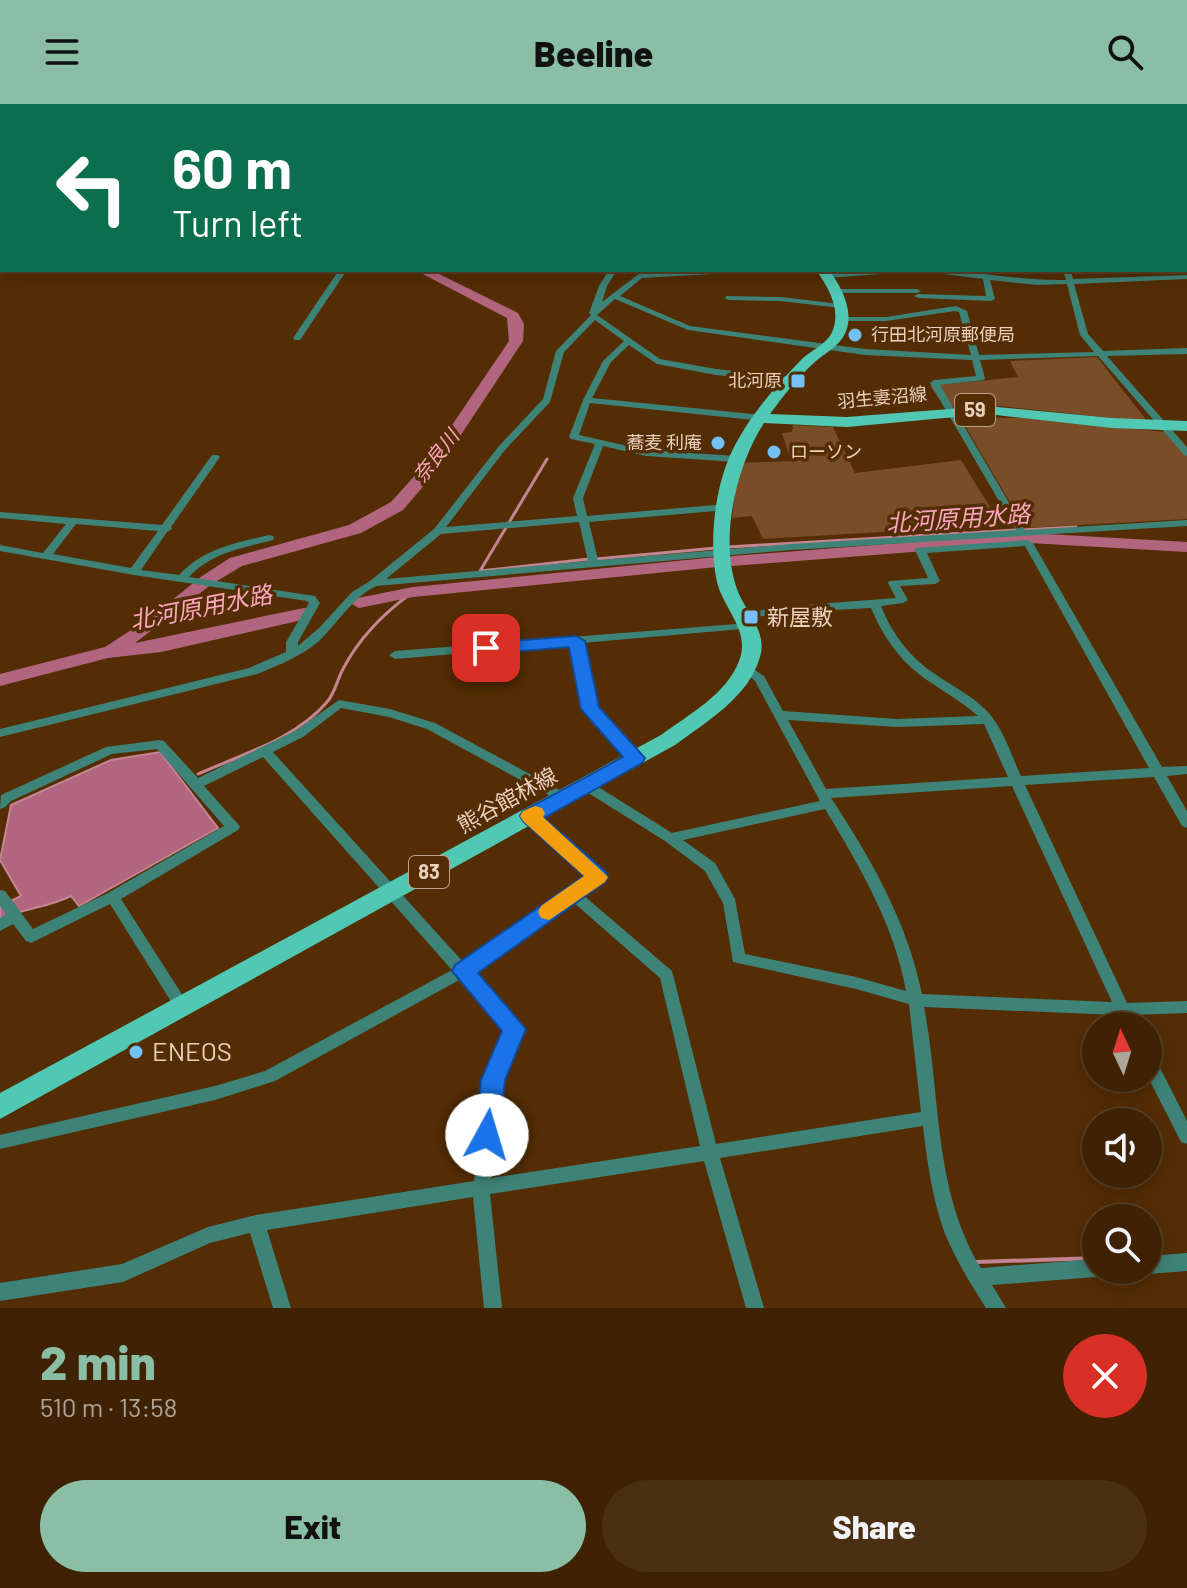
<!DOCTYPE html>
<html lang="en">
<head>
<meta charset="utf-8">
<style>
	body { margin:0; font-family:Barlow,"Noto Sans JP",sans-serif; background:#4a2f12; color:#f1f3f6; height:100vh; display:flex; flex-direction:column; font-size:30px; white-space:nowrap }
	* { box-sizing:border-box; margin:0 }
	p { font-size:26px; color:#ada49a }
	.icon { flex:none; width:44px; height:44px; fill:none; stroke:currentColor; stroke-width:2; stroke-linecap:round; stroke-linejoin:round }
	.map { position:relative; height:1204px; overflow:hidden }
	.sheet { display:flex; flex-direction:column; background:#3f2203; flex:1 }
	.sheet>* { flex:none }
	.banner { position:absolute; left:0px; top:0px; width:1188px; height:168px; box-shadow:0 4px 20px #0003,0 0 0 2px #583f25; background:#0b6e4f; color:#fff; overflow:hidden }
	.needle { width:52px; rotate:356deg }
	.controls { position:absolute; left:1082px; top:908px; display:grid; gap:16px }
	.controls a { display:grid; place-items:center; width:80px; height:80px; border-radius:50%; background:#3f2203; box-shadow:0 4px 20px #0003,0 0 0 2px #583f25; font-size:40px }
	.pin { position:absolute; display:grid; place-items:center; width:68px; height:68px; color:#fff; margin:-34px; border-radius:16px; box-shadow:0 4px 12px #0006 }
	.me { position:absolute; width:88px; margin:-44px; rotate:6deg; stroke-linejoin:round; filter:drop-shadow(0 0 6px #0008) }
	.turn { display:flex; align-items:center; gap:28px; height:168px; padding:0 40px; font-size:36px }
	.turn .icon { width:104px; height:104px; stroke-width:2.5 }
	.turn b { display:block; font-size:56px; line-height:68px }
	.round { display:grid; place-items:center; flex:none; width:84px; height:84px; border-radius:42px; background:#4a2f12 }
	.headline { display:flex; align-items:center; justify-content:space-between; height:136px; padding:0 40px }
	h1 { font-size:48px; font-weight:800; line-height:60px; color:#8abfa5 }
	.button { display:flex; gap:16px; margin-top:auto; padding:16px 40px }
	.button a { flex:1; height:92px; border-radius:48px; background:#8abfa5; color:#111; font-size:32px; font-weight:800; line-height:92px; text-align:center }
	.button a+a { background:#4a2f12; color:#f1f3f6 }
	header { display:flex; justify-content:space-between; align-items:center; height:104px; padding:0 40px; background:#8abfa5; color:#111; font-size:36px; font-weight:800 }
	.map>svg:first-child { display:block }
	.green { fill:#794d27 }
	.water { fill:#b2657e; stroke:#c38591; stroke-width:2 }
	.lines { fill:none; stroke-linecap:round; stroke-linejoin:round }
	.stream-far2 { stroke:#c38591; stroke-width:2 }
	.stream-far1 { stroke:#c38591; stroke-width:3 }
	.stream { stroke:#c38591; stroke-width:4 }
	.river { fill:#b2657e; fill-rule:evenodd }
	.minor { fill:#3e8377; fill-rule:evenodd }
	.secondary { fill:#2ead99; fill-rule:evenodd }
	.primary { fill:#50c8b3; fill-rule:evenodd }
	.route { fill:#1a73e8; stroke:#114b97; stroke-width:2 }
	.slow { fill:#f59e0b }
	.poi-dot { fill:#73c1f6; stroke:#542d04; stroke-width:3 }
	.labels { text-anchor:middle; stroke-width:7; stroke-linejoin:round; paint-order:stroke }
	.far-poi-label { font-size:18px; fill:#ead1be; stroke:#542d04; text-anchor:start }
	.far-street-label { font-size:18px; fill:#ead1be; stroke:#542d04 }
	.shield { fill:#542d04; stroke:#bda086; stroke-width:2 }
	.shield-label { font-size:20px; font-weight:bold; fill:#ead1be }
	.far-water-label { font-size:20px; font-style:italic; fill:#fba5bf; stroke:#542d04 }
	.poi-label { font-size:22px; fill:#ead1be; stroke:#542d04; text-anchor:start }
	.street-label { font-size:22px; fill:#ead1be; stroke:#542d04 }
	.water-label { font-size:24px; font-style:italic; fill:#fba5bf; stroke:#542d04 }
	.near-poi-label { font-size:26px; fill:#ead1be; stroke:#542d04; text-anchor:start }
</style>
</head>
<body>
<header><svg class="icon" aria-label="menu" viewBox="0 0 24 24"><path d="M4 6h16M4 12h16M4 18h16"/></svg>Beeline<svg class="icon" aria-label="search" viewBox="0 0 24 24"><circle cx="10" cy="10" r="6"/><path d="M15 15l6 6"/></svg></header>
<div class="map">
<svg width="1187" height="1204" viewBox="0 0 1187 1204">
	<rect width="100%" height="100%" fill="#542d04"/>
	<path class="green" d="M1097,253L1148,318L1000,302H944L930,282L1018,273L1010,257Z
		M960,313L1023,314L1165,328L1187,352V415L1025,424Z
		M793,321L833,323L855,369L961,356L1001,421L763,435L752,412L732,414L738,359L791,357L782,329L792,328Z"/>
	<path class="water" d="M160,648L218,724L79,802L71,792C47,804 23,804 0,815V802L21,792L0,756L11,701L111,656Z"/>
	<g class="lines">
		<path class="stream-far2" d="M946,0L969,2"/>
		<path class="stream-far1" d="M547,355L480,467L589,455
			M1023,426L1076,423
			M728,443L1016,426
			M596,455L716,444
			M198,670C240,651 296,635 327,598C335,589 337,576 343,565C359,534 385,508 413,488"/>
		<path class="stream" d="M976,1158L1096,1154"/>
		<path class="river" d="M415,166H431L518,209L524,220L523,237L439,364L403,406L361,429L242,462L212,480L135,539L304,504L311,506L313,510L311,514L161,548L108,554L0,582V570L105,543L151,513L202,472L230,454L349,421L391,398L427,358L509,237L507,214Z
			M1029,429L1187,438V448L1029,439L732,462L725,459L717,463L413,493L359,504L350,499L353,495L413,483L717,453L724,456L732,452Z"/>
		<path class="minor" d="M759,0H789L796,2H766Z
			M937,0H943V2H937Z
			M1186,44H1187V48H1186Z
			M0,49H2V53H0Z
			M0,104H2V109H0Z
			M0,121H2V125H0Z
			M339,166H347L300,236H294L293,234Z
			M609,166H617L607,182L602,198L644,166H648V169L752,166L748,168L642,174L620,192L690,222L865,245L971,251L959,208L955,207L886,217H841L837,215L841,213H886L956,202L967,207L979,251L1094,248L1080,231L1067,180L1037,181L990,176L995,195L991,197L918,194L914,192L918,190L986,192L983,175L912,166L908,168L827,174L823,172L827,170C863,167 898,165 934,166C978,167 1021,177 1066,176L1063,166H1071L1073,175L1187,171V175L1074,180L1088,230L1103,247L1187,244V250L1107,252L1187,343V352L1184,351L1098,252L980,256L985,274L984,276L940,281L1025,426L1187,416V422L791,446L376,482C351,495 338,519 318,538C300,553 279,561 257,570L0,633V625L249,564L286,548V538L309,499L307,497L134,471L0,447V441L43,449L66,420L0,414V408L162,421L212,351H218L220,353L171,423L172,425L167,428L141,466L179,471C203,445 235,439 269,431L273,432L274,434L273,436C242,444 211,449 189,473L315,492L320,499L298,538V542L319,524L352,488L370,477L434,425L499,342L543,295L556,247L591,211L589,209L599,182ZM615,195L688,226L865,251L972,256L976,272L934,276L930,279L1016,426L791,440L598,456L589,418L727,406L732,403L727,400L587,412L583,394L603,342L646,352L736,358L741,355L736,352L646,346L579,331L590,299L763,317L768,314L763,311L592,294L611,258L629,241L657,260L716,271L792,279L796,276L792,273L716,265L660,255L597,211ZM595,216L624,237L603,257L583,296L569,333L571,335L595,340L573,394L577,412L446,423L505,346L550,298L564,248ZM579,418L588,457L386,475L441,430ZM76,420L158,427L131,464L53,450Z
			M834,185H917L921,187L917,189H834Z
			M726,192L781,193L840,200L844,202L840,204L781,197L729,196L725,194Z
			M1028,436L1033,439L1162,663L1187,662V670L1167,672L1187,707V724L1182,722L1154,673L1025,681L1127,899L1187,897V909L1132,911L1138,922H1122L1117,911L924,903C941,990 933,1086 981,1164L1096,1155V1166H1104L1102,1170L1096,1173L992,1181L1006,1204H986C970,1179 955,1155 944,1127C932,1093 927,1057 923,1022L720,1054L764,1204H746L704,1057L490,1090L502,1204H484L473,1093L267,1126L291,1204H273L250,1129L210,1139L123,1178L0,1197V1179L122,1160L208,1123L256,1111L474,1077L485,976L506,926L461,875L275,977L215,996L0,1045V1031L215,982L265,967L452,866L263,653L204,682L238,720L240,723L238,726L121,795L190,903L187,907L182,909L177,907L110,800L31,839L26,837L13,820L0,827V814L6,810L0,802V786L5,787L33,825L108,789L224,722L157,645L112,650L11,697L5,703L0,705L1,691L106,643L160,636L164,637L198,674L295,627L339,596L390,605L435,619L569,691L570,694L569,697H559L427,625L389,613L341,604L303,633L273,648L464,859L589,773L523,712L525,709H535L603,769L605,773L603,777L583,791L672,867L716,1040L921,1008L909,900L856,885L733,858L723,799L705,767L665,737L582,685L581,682L582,679H592L672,729L820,697L755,577L740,564L746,560L764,572L783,607L897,615L978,612C960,596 939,585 920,571C898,554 881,529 871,504L777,509L744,516L738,513L740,511L777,503L896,494L888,479L889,477L928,474L915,446L916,444ZM1025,442L1149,664L1021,672C1011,651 1003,623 986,606C971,591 952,582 935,570C910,554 892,530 881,502L903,499L908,496L900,482L935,480L940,477L927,449ZM788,616L897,623L984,620L1008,673L826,685ZM1012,682L1112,898L922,890C910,832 885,781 854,730C846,718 839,705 831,694ZM825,705C860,763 894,820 906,887L856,873L745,850L735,795L715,759L683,736ZM573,798L660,874L700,1042L491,1074L501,976L522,925L472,868Z
			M749,519L755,522L753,524L582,539L596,604L640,651L642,654L640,657H632L584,605L571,540L395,555L389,551L395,547Z
			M1148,950L1154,952L1187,1017V1040L1181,1038L1148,973Z
			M1187,1149V1167L1148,1170L1141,1166H1148V1152Z"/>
		<path class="secondary" d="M124,0H136L123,2Z
			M0,41H2V47H0Z"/>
		<path class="primary" d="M713,0H723L712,2Z
			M816,166H829C843,185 858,214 841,236C834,245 824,250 816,257C799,272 784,291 770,310L847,313L988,302L1112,314L1187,317V327L1112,324L988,310L847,323L764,319C736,362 719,435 737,485C745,508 768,527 760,553C749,593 706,618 675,641L0,1015V989L661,631C688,611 727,590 739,557C751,527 724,506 717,478C709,442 714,393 727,359C742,320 773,285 801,256C810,247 827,240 832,228C842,206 828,183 816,166Z"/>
	</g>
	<path class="route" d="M576,532L585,537L599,603L645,654L642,659L544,714L605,767L608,773L605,778L478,869L526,925L505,976L499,1031L496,1039L487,1042L478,1039L475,1031L481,976L502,927L452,867L455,861L584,772L523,717L520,712L523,707L623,653L581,605L569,543L486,550L477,544L486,539Z"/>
	<path class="slow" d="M535,702L542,704L545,709L543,713L608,773L605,778L549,816L541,814L538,808L541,802L584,772L523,717L520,712L523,707Z"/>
	<g class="poi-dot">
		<circle cx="855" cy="231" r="8"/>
		<rect x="790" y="269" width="16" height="16" rx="4"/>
		<circle cx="718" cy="339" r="8"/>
		<circle cx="774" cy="348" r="8"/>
		<rect x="743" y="505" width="16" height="16" rx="4"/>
		<circle cx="136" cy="948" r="8"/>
	</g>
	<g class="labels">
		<g class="far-poi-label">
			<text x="871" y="237">行田北河原郵便局</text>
			<text x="782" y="283" text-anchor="end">北河原</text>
			<text x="702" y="345" text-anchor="end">蕎麦 利庵</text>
			<text x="790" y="354">ローソン</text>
		</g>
		<g class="far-street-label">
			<text transform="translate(882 294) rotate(-5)" y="6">羽生妻沼線</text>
		</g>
		<g class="shield">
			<rect x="955" y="290" width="40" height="32" rx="6"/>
			<rect x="409" y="752" width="40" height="32" rx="6"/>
		</g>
		<g class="shield-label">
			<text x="975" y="313">59</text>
			<text x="429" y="775">83</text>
		</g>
		<g class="far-water-label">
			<text transform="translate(436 352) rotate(-52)" y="7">奈良川</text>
		</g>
		<g class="poi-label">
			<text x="767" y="521">新屋敷</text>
		</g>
		<g class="street-label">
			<text transform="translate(507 696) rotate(-29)" y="8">熊谷館林線</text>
		</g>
		<g class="water-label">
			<text transform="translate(958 415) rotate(-4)" y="8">北河原用水路</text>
			<text transform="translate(201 504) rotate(-11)" y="8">北河原用水路</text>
		</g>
		<g class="near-poi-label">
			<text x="152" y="957">ENEOS</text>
		</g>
	</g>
</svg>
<div class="controls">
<a><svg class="needle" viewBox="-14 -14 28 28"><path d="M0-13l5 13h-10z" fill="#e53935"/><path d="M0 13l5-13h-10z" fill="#ada49a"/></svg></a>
<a><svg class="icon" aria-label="sound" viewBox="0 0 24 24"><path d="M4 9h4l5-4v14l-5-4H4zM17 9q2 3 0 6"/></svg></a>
<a><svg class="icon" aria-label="search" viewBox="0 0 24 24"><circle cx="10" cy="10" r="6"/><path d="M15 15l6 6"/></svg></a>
</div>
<div class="pin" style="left:486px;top:544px;background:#d93025"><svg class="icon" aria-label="arrive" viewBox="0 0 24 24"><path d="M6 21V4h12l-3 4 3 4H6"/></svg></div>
<svg class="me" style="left:487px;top:1031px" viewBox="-20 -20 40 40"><circle r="19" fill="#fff"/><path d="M0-13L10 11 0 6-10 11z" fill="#1a73e8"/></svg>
<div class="banner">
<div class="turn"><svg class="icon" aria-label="left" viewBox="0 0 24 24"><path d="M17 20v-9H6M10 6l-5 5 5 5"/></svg><div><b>60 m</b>Turn left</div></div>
</div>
</div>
<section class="sheet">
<div class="headline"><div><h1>2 min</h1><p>510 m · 13:58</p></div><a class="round" style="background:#d93025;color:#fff"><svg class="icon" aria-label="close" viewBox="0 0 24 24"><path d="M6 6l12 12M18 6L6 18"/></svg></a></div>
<div class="button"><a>Exit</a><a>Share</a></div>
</section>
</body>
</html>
